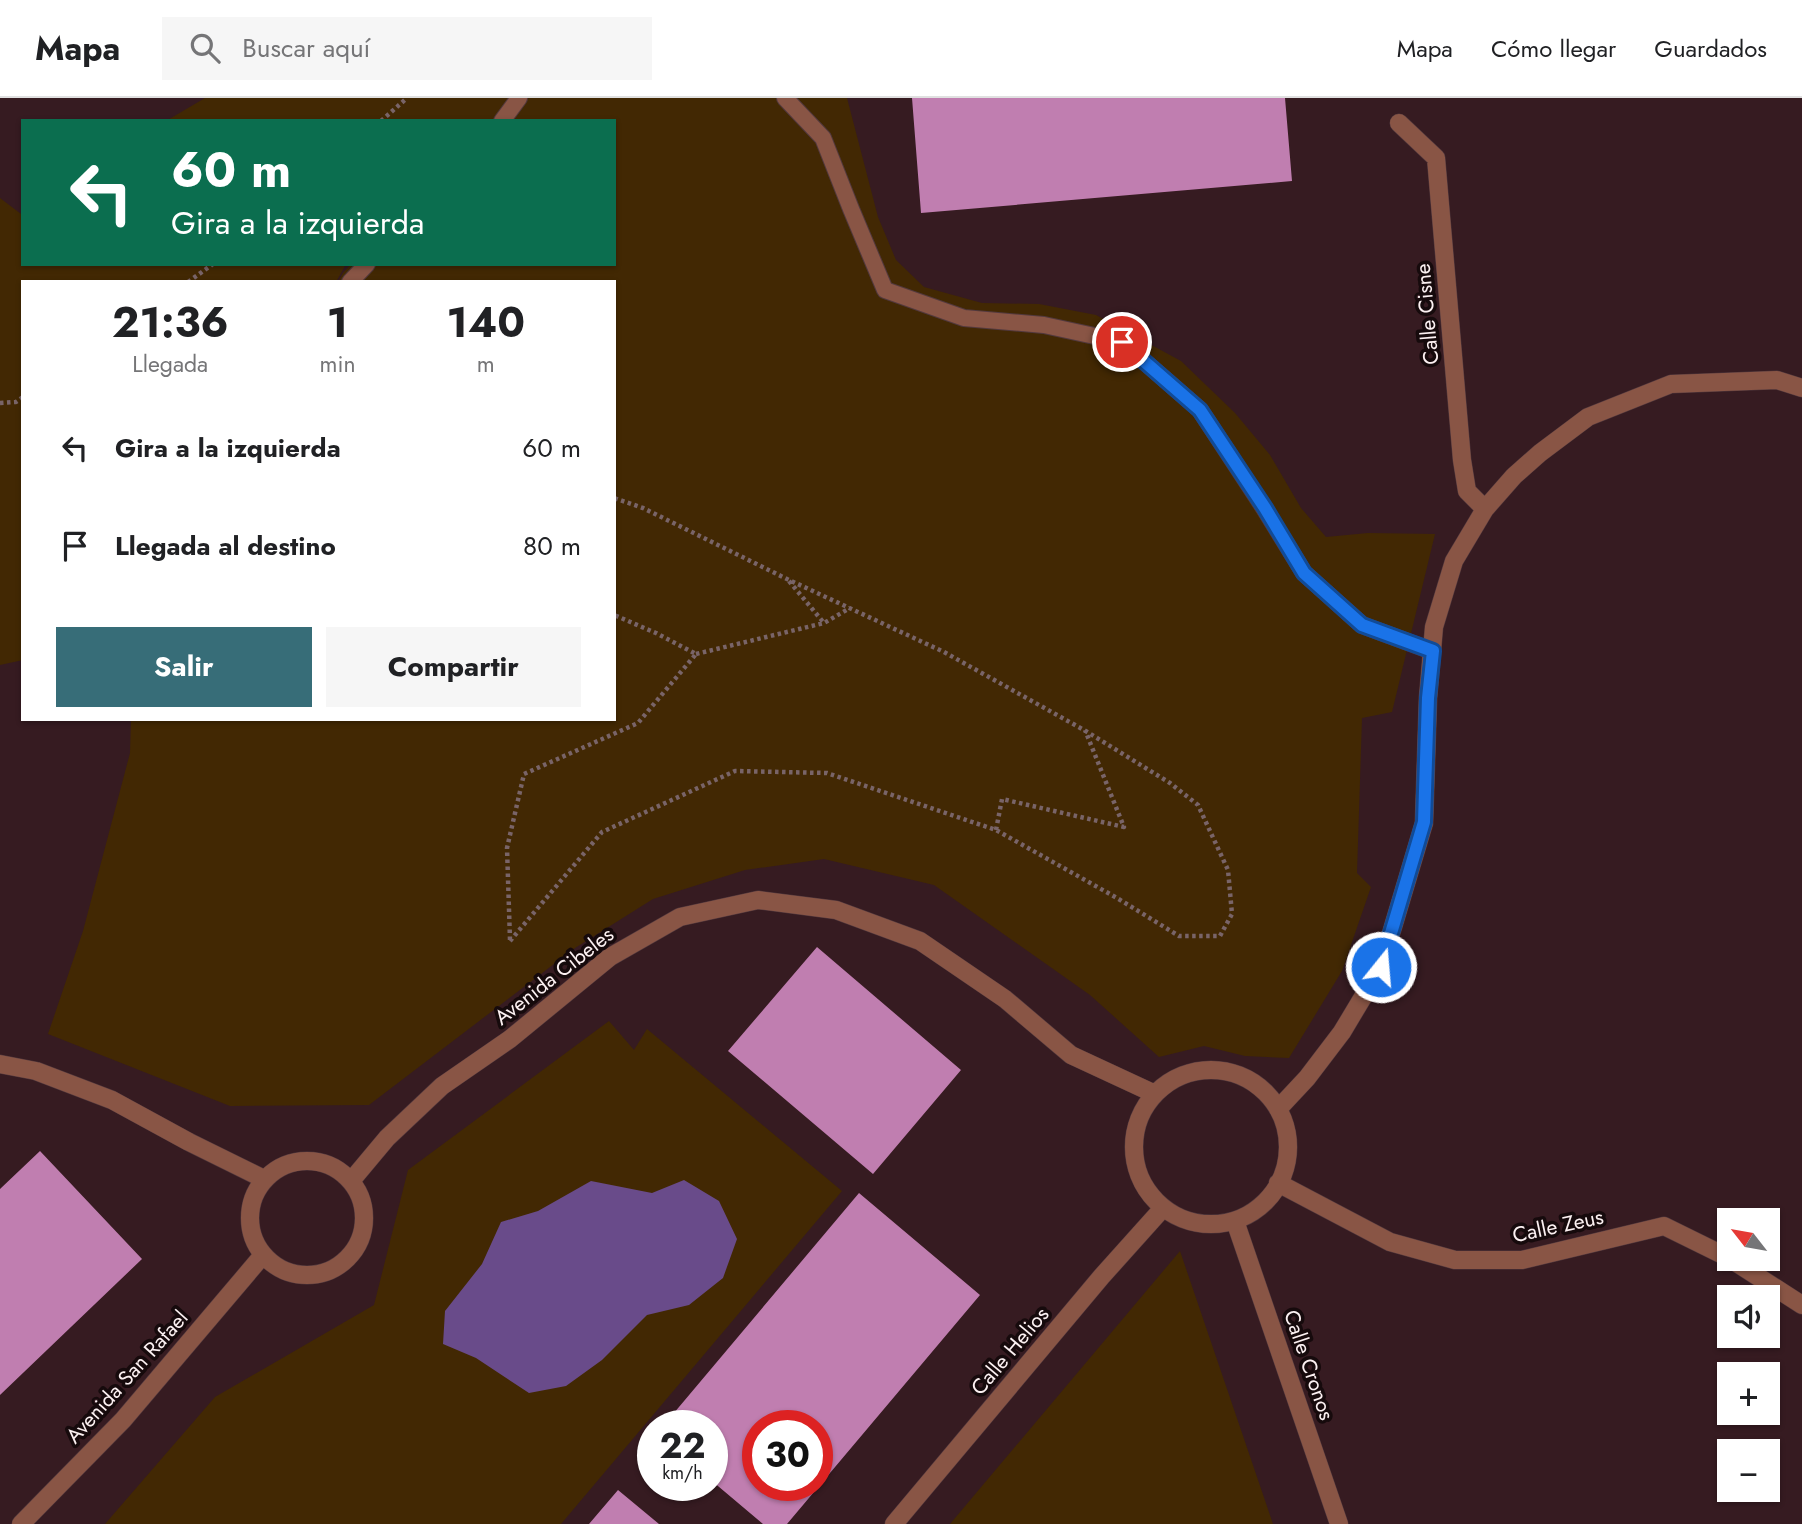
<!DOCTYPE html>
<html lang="es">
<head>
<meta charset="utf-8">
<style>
	body { margin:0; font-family:Jost,sans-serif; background:#f6f6f6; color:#202124; height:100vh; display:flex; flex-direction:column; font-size:26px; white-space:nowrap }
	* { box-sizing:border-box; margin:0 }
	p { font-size:23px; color:#757577 }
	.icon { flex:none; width:38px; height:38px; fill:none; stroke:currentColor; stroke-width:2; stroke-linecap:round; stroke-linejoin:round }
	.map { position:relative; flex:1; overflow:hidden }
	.details { position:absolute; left:21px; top:182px; width:595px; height:441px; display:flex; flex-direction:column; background:#fff; border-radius:0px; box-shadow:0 2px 5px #0004 }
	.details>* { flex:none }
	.top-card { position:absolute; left:21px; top:21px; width:595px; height:147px; border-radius:0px; box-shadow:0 2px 5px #0004; background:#0b6e4f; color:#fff; overflow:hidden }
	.needle { width:46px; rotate:301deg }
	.controls { position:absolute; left:1717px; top:1110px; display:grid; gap:14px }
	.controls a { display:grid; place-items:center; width:63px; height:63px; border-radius:0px; background:#fff; box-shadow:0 2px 5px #0004; font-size:35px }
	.speed { position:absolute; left:637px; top:1312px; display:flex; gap:14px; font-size:35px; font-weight:700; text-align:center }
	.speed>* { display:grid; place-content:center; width:91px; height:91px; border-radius:50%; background:#fff; box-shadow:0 2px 5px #0004; line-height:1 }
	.speed small { font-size:18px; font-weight:400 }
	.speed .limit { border:10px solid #d22; background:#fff; color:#111 }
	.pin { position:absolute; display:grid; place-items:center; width:60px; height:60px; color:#fff; margin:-30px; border:4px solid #fff; border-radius:50%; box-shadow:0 2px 7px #0007 }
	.me { position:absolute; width:77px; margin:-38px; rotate:17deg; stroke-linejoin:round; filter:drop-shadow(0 0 5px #0008) }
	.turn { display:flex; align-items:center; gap:24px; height:147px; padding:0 35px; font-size:32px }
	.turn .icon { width:91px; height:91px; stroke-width:2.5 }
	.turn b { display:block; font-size:49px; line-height:60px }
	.eta { display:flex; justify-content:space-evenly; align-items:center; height:119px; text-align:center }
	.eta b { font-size:42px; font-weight:700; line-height:49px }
	.cta { display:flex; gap:14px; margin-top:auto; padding:14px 35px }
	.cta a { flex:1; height:80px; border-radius:0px; background:#376d78; color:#fff; font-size:28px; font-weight:700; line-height:80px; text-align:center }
	.cta a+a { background:#f6f6f6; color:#202124 }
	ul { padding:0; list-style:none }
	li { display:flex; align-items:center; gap:21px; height:98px; padding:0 35px }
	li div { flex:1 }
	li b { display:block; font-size:26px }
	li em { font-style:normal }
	header { display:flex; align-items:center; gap:42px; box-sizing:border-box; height:98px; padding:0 35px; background:#fff; border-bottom:2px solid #e0e0e0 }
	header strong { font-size:33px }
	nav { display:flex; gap:38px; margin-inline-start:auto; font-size:24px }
	.search { width:490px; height:63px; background:#f6f6f6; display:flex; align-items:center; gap:18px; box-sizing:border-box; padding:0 24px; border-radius:0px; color:#757577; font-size:26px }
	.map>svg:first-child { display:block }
	.green { fill:#422803 }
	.water { fill:#694b8a }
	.building { fill:#c07eb0; fill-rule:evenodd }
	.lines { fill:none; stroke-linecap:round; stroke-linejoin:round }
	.lane-casing { stroke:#52393e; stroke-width:18 }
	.street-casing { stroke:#52393e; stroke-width:19 }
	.path { stroke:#796468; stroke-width:4.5; stroke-dasharray:3.5 3.5; stroke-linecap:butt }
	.lane { stroke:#895545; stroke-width:16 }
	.street { stroke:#895545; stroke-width:18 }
	.route-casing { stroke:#114b97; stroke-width:18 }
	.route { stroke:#1a73e8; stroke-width:12 }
	.labels { text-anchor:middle; stroke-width:7; stroke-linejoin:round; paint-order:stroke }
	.street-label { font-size:21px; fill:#fcf1f2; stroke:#160a0c }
</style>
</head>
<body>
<header>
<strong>Mapa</strong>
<div class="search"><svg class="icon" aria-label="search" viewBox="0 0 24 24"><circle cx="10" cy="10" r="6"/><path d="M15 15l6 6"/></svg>Buscar aquí</div>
<nav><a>Mapa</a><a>Cómo llegar</a><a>Guardados</a></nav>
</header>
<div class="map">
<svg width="1802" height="1426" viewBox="0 0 1802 1426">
	<rect width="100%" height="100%" fill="#361b21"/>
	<path class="green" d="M205,0H847L878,119L896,162L924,189L982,205L1039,206L1096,217L1181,263L1235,315L1270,357L1301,410L1326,439L1368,435L1435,436L1392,614L1362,620L1357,775L1371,789L1342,873L1289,960L1245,958L1204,948L1159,959L1090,897L934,787L824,761L745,772L653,801L575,850L369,1007L230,1008L48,936L83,833L130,655L131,621H614V184H338L343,175L351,166H614V23H166Z
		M0,100L21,116L23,115V166H346L336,184H23V562L0,567Z
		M609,923L634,952L647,931L842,1093L561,1426H105L215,1299L374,1207L408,1072Z
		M1180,1153L1273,1426H950Z"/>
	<path class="water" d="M684,1082L719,1103L737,1141L723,1180L689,1207L647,1217L602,1262L566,1288L529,1295L476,1260L443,1246L445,1213L482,1166L501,1124L538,1113L591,1083L652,1095Z"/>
	<path class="building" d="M912,0H1285L1292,83L921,115Z
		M817,849L961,972L873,1076L728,953Z
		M40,1053L142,1161L0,1297V1091Z
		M859,1095L980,1197L787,1426H763L712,1383V1328H663ZM758,1328H817V1388H758Z
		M618,1392L659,1426H589Z"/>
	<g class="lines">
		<defs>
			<path id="lane" d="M785,0L823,40L851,111L885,192L964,220L1044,227L1122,244L1200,312L1264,410L1304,475L1362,527L1432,553
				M502,23L519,0
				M350,184L367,166"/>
			<path id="street" d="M1399,25L1436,60L1462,362L1467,393L1485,411
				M0,966L36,973L112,1002L189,1044L264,1081
				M1134 1049a77 77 0 1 1 154 0a77 77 0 1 1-154 0Z
				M1278,1011L1307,980L1342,934L1381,869L1424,725L1428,600L1434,529L1454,463L1485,411L1514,378L1540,355L1588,319L1671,286L1777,282L1802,290
				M250 1120a57 57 0 1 1 114 0a57 57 0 1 1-114 0Z
				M351,1083L387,1040L442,988L510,941L610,859L680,819L758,802L836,812L920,843L1005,901L1071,957L1155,996
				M1278,1085L1390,1144L1455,1162H1522L1664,1128L1729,1160
				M1235,1123L1339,1426
				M1729,1160L1802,1207
				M21,1426L123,1322L263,1157
				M894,1426L1102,1178L1163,1110"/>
		</defs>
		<use href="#lane" class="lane-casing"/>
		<use href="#street" class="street-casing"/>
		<path class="path" d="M381,23L407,0
			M188,184L213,166
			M0,305L16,304L23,299
			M789,483L824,525
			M696,556L824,525L850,510
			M996,732L1002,701L1124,729L1085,632
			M510,842L507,750L524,676L638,625L696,556L656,535L614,517
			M510,843L602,734L735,673L827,675L996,732L1117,800L1179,838H1220L1232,816L1228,772L1198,707L1170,685L1084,632L944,554L787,481L643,410L614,400"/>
		<use href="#lane" class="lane"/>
		<use href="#street" class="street"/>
	</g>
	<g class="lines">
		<defs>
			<path id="route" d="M1122,244L1200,312L1265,410L1304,475L1362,527L1433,553L1428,600L1424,724L1381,869"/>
		</defs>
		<use href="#route" class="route-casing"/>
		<use href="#route" class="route"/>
	</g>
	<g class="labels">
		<g class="street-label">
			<text transform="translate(1427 216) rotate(-95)" y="7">Calle Cisne</text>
			<text transform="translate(554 878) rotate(-38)" y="7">Avenida Cibeles</text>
			<text transform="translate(1558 1128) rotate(-12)" y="7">Calle Zeus</text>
			<text transform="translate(1010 1253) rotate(-50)" y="7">Calle Helios</text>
			<text transform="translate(1309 1267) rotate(71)" y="7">Calle Cronos</text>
			<text transform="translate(127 1279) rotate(-48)" y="7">Avenida San Rafael</text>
		</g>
	</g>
</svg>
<div class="controls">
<a><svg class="needle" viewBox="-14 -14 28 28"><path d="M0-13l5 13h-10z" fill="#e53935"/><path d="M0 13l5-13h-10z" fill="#757577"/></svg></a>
<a><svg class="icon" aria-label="sound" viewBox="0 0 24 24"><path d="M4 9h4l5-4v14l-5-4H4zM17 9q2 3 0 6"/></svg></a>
<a>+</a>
<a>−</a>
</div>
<div class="speed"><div>22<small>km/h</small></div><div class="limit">30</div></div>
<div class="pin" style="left:1122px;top:244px;background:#d93025"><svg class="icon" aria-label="arrive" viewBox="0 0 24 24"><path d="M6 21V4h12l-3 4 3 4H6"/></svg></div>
<svg class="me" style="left:1381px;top:869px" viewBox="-20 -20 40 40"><circle r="17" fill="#1a73e8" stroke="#fff" stroke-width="3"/><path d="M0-11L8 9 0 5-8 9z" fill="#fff"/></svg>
<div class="top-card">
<div class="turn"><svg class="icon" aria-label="left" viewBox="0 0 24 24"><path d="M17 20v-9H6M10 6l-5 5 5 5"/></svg><div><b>60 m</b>Gira a la izquierda</div></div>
</div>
<section class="details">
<div class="eta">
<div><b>21:36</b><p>Llegada</p></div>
<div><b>1</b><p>min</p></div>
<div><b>140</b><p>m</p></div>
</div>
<ul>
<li><svg class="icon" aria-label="left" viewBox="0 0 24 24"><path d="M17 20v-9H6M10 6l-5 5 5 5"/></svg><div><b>Gira a la izquierda</b></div><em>60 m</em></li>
<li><svg class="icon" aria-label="arrive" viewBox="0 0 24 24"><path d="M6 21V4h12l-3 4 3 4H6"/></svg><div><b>Llegada al destino</b></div><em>80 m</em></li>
</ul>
<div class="cta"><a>Salir</a><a>Compartir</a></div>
</section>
</div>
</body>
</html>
